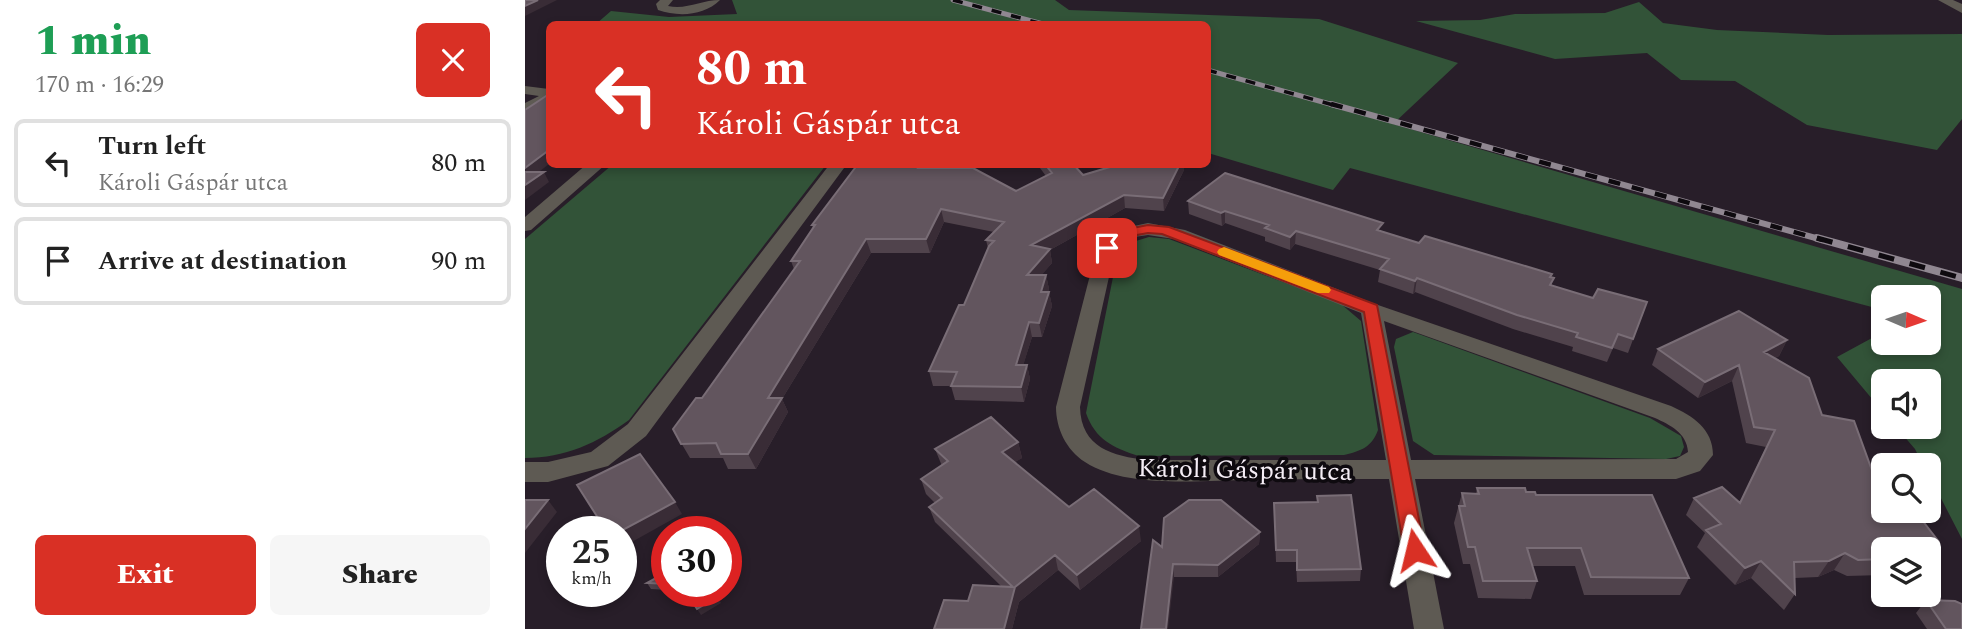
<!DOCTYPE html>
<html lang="en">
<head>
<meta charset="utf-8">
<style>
	body { margin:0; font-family:Spectral,serif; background:#f6f6f6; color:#222; height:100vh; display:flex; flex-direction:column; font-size:26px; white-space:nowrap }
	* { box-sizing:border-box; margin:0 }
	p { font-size:23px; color:#767676 }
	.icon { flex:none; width:38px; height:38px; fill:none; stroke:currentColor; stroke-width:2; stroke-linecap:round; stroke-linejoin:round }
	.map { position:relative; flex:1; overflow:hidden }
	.drawer { display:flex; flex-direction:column; background:#fff; width:525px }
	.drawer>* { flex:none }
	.top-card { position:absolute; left:21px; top:21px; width:665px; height:147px; border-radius:10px; box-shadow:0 4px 10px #0003; background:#d93025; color:#fff; overflow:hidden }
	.needle { width:46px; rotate:92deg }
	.fabs { position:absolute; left:1346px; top:285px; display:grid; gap:14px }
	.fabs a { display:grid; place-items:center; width:70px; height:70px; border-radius:10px; background:#fff; box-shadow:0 4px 10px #0003; font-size:35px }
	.speed { position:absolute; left:21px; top:516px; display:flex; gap:14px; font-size:35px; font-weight:700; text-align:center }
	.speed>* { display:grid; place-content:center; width:91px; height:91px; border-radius:50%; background:#fff; box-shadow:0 4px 10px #0003; line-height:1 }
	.speed small { font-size:18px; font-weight:400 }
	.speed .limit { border:10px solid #d22; background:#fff; color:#111 }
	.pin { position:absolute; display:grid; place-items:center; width:60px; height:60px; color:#fff; margin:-30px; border-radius:14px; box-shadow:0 4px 10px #0006 }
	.me { position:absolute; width:77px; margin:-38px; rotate:350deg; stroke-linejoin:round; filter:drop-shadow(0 0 5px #0008) }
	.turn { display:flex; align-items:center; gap:24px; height:147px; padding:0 35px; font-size:32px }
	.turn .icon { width:91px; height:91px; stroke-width:2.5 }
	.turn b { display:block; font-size:49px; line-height:60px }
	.round { display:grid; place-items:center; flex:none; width:74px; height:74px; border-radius:10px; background:#f6f6f6 }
	.head { display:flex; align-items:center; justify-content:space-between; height:119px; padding:0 35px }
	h1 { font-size:42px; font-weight:800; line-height:52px; color:#1e9e55 }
	.button { display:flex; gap:14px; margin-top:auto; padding:14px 35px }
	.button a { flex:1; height:80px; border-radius:10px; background:#d93025; color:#fff; font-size:28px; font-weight:800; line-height:80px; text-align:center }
	.button a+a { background:#f6f6f6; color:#222 }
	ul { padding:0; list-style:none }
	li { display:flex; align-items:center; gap:21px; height:88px; margin:0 14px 10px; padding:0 21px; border:4px solid #e0e0e0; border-radius:10px }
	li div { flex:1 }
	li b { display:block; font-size:26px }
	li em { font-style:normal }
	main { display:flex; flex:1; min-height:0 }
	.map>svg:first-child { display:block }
	.green { fill:#325338 }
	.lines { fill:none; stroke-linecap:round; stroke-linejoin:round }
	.street { fill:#5e5a53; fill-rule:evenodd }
	.rail-far2-casing { stroke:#908791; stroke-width:5 }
	.rail-far1-casing { stroke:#908791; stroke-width:6 }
	.rail-casing { stroke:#908791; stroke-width:8 }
	.rail-far2 { stroke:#0e0a0f; stroke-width:3.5; stroke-dasharray:10; stroke-linecap:butt }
	.rail-far1 { stroke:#0e0a0f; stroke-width:4.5; stroke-dasharray:12; stroke-linecap:butt }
	.rail { stroke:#0e0a0f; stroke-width:5; stroke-dasharray:16; stroke-linecap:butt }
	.wall { fill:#50434c }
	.shaded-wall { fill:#392c36 }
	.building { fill:#62555e; stroke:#796d76; stroke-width:2 }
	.route { fill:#d93025; stroke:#8d1f18; stroke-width:2 }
	.slow { fill:#f59e0b }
	.labels { text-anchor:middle; stroke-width:7; stroke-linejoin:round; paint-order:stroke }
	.street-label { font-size:26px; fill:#f5eef6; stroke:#0e0a0f }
</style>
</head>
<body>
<main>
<section class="drawer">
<div class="head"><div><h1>1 min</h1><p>170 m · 16:29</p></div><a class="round" style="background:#d93025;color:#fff"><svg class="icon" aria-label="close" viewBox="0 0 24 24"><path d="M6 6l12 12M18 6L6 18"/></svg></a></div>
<ul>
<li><svg class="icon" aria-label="left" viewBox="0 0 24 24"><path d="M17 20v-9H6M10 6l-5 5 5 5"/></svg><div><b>Turn left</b><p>Károli Gáspár utca</p></div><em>80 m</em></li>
<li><svg class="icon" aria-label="arrive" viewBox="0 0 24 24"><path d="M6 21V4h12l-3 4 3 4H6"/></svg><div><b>Arrive at destination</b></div><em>90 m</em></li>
</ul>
<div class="button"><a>Exit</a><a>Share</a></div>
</section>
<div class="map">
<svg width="1437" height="629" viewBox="0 0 1437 629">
	<rect width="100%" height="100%" fill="#281e29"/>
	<path class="green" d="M207,0H530L544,10L794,19L933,63L868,124L1437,289V539L1404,475V466L1398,465L1390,449L1371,427H1404V382H1358V412L1312,357L1358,332V343H1404V298H1358V310L825,168L808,190L683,153L682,24H71L86,11L144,17L212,14Z
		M1114,2L1138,23L1192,30L1303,35L1437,34V119L1412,150L1282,125L1210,81L1156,80L1122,53L1030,59L891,21L955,20L990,14L1080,13Z
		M87,165H301L104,420C72,443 40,458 0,458V239Z
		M624,237L644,239L816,304L836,321L853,430C847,447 836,451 819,455L614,456C588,448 570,439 561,413L593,252L601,244Z
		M888,332L1125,418L1156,436L1159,447L1155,456L1141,459L909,455L888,441L869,347L871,339Z"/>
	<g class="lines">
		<path class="street" d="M135,0H148L143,6C162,10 176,0 195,0C179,16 153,17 133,10L131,4Z
			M1413,0H1428L1437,4V13Z
			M0,86L24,89V102L0,112V103L14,96L0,94Z
			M62,164H81L6,230L0,231V217Z
			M305,164H322L121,436L83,466L23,482H0V462H23L66,452L103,424Z
			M623,223L660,230L853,305L1146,406C1168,416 1188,429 1188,455L1175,471L1151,479H890L919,629H889L864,479C817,479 770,479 724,480C676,480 601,489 560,462C541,450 531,428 531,407L572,248L590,230ZM623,235L649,239L836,313L861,460H622C588,456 556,448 555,407L590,250L603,238ZM859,321L1130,418C1145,425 1162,433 1163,452L1151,459L886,460Z"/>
		<defs>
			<path id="rail-far2" d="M428,0L518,24
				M682,70L812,106"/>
			<path id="rail-far1" d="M806,104L1298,240"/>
			<path id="rail" d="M1292,238L1437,278"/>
		</defs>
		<use href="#rail-far2" class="rail-far2-casing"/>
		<use href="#rail-far1" class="rail-far1-casing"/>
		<use href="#rail" class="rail-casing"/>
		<use href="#rail-far2" class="rail-far2"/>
		<use href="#rail-far1" class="rail-far1"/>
		<use href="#rail" class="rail"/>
	</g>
	<path class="wall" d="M406,164L404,168L491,191L521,176L512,164H548L558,175L626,166L627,164H659V170L639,211L600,208L525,250L527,263L516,275H521L524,289L523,292H524L527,306L517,337H507L498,365H502L505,379L499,402L430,400L426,386H408L404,371L439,305L463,248L461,240L469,232L419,222L405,253H346L257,399L263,412L231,469H203L198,458H165L148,429L177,398L269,269L266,261L288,228L287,225Z
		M663,201L857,231L894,243L1026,277L1027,286L1068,298L1122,302L1103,353L1088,348L1082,362L1047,351L1048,347L988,329L890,292L888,294L853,282L855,270L770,244L765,250L740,241V237L700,223L697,226L664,214Z
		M1262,340L1254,356L1250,358L1297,415L1348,473L1410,557L1404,566V550H1358V575L1322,576L1309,570L1293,577L1270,578V594L1259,610L1226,578L1210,585L1172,547L1180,533L1161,515L1169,498L1215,502L1241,447L1221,443L1207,381L1173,398L1127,365L1133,349Z
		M493,442L497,458L489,462L544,507L616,541L555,590L533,570L494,602L487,629H409L443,601L476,586L410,522L404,507L410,503L401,494L396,479L417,466L410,449Z
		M952,488L1001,492L1011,495L1164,578L1155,595H1059L1050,566H1007L1012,581L1006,599L953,598L945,564H938L929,523L937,493L951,494Z
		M792,496L836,569L835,581L772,582L771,562H751L749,503L792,502Z
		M735,532L734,544L693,577H649L637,547Z
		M142,572V590L126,589L122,583Z
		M1401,600L1437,629H1402L1391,613Z"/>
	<path class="shaded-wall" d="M13,0H32L0,16V6Z
		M24,150V164L1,182L0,179V168Z
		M395,164H406L396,181L393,168Z
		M655,164H659V170L639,211L638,198Z
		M19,172L24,182L0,200V185Z
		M599,195L600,208L525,250L527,263L505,289L502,275L506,245Z
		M416,209L419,222L405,253L401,239Z
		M700,211V223L697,226L696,213Z
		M771,231L770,244L765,250V237Z
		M341,239L346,253L257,399L263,412L231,469L223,454L243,398Z
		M521,275L524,289L518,306L516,292Z
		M892,278L890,292L888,294L890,281Z
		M524,292L527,306L517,337L514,323Z
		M504,322L507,337L494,379L491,365Z
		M1262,340L1254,356L1231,368L1239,352Z
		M502,365L505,379L499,402L496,387Z
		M1214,365L1207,381L1173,398L1180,382Z
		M493,442L497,458L481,468L477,452Z
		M23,500L32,512L0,553V529Z
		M150,502L157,514L96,548V532H94Z
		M614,526L616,541L555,590L552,575Z
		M735,532L734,544L693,577V565Z
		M1320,553L1309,570L1293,577L1304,561Z
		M530,555L533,570L494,602L487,629H479L490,587Z
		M1236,561L1226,578L1210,585L1220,568Z
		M648,564L649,577L643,629H641Z
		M192,597L196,603L176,615L172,609Z"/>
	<path class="building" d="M0,0H13L0,6Z
		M24,94V150L0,168V110Z
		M333,164H395L393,168H448L491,191L527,173L520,164H548L558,175L595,164L626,166L627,164H655L638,198L599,195L506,245L525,249L502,275H521L516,292H524L514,323L504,322L491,365H502L496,387L426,386L432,372L404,371L434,305H439L464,246L469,241L461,240L479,222L416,209L401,239H341L243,398H257L223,454H196L191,443L156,444L148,429L171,398H177L275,261H266L290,225H287Z
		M0,172H19L0,185Z
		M700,173L858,223L852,230L894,243L900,236L1027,274L1025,277L1029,278L1025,285L1068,298L1073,289L1122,302L1108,339L1093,334L1087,348L1051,337L1053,333L992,315L892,278L890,281L855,269L864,259L771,231L765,237L740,228L744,225L700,211L696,213L663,201Z
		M1214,311L1262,340L1239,352L1284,378L1297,415L1329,421L1348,473L1358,478V511H1390L1414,542L1410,557H1404V550H1358V559L1333,560L1320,553L1304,561L1269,562L1270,594L1236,561L1220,568L1181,530L1196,524L1169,498L1197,487L1215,503L1250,430L1229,427L1214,365L1180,382L1133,349Z
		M466,417L493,442L477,452L544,507L569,489L614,526L552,575L530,555L490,587L479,629H409L419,600L443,601L448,585L488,587L404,507L417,498L396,479L423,461L410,449Z
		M115,454L150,502L94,532H82L52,485Z
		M952,488H1000L1001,492H1010L1011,495H1127L1164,578L1066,577L1056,548H1002L1012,581H958L950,547H943L934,506H940L937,493L954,494Z
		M826,495L836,569L772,570V550H751L749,503L793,502L792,496Z
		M0,500H23L0,529Z
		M664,500H696L735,532L693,565L648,564L641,629H616L628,540L637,547L639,518Z
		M142,572V584L122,583Z
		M161,592H189L192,597L172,609Z
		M1401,600L1430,601L1437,604V629H1421Z"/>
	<path class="route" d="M623,225L644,227L852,305L900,550L897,556L890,559L882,556L879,550L839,312L637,234L623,233L601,237L582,252L574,248L592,231Z"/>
	<path class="slow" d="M699,247L804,287L806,290L804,293H793L694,255L692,252L694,249Z"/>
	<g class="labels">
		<g class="street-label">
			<text transform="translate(720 469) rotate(1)" y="9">Károli Gáspár utca</text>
		</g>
	</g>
</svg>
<div class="fabs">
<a><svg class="needle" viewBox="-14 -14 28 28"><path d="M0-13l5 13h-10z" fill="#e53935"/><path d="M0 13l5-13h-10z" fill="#767676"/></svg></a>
<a><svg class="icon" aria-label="sound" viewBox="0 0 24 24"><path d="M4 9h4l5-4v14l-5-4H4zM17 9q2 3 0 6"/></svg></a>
<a><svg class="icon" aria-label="search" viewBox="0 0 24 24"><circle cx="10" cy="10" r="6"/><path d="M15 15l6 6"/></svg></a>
<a><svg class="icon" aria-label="layers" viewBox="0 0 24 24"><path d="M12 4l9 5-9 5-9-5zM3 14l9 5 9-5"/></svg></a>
</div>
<div class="speed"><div>25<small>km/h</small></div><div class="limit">30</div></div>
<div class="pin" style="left:582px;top:248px;background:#d93025"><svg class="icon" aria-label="arrive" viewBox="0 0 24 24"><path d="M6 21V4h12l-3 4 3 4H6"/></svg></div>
<svg class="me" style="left:890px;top:550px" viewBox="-20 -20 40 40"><path d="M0-17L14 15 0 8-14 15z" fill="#d93025" stroke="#fff" stroke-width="4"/></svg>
<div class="top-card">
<div class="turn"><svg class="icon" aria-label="left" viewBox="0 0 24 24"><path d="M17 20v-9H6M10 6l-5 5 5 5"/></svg><div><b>80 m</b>Károli Gáspár utca</div></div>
</div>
</div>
</main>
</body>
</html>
